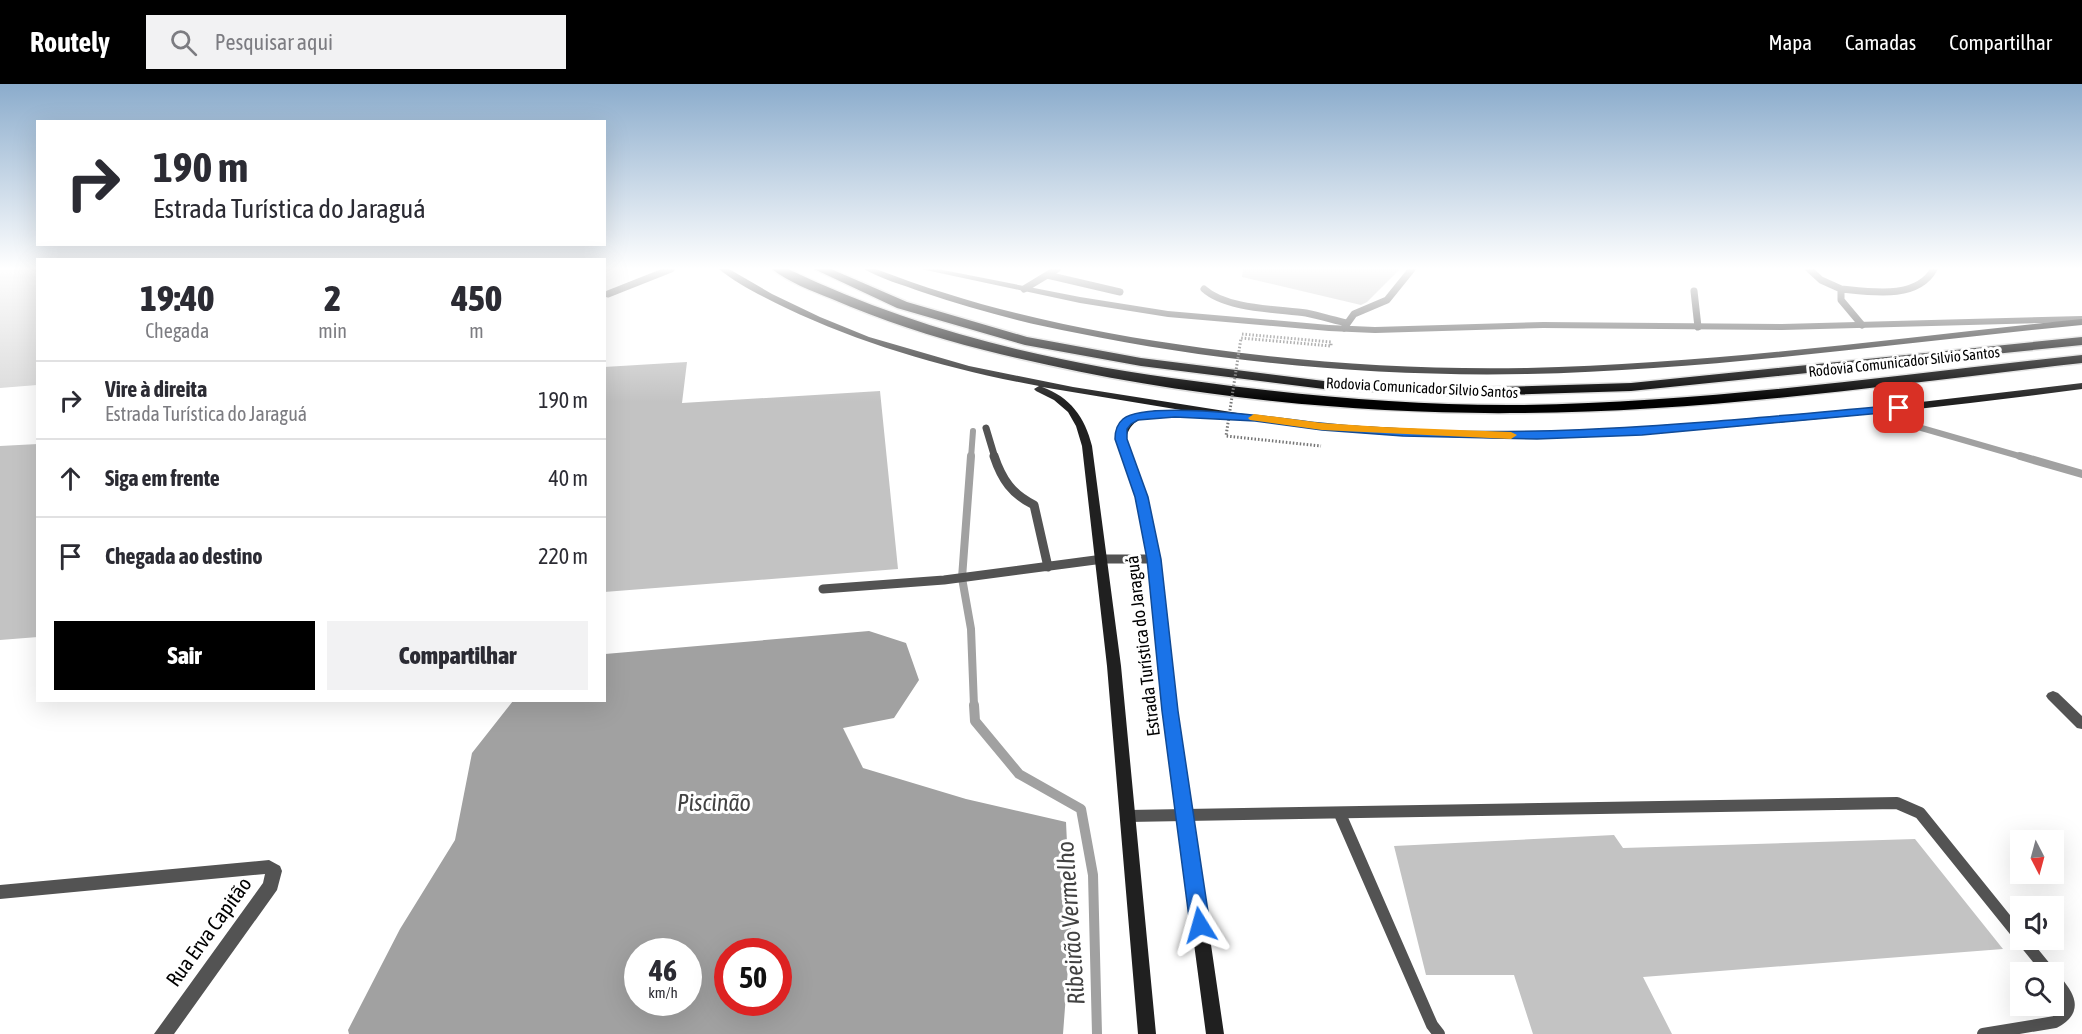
<!DOCTYPE html>
<html lang="pt">
<head>
<meta charset="utf-8">
<style>
	body { margin:0; font-family:"Asap Condensed",sans-serif; background:#f2f2f3; color:#2b2b33; height:100vh; display:flex; flex-direction:column; font-size:22px; white-space:nowrap }
	* { box-sizing:border-box; margin:0 }
	p { font-size:20px; color:#7c7c81 }
	.icon { flex:none; width:33px; height:33px; fill:none; stroke:currentColor; stroke-width:2; stroke-linecap:round; stroke-linejoin:round }
	.map { position:relative; flex:1; overflow:hidden }
	.details { position:absolute; left:36px; top:174px; width:570px; height:444px; display:flex; flex-direction:column; background:#fff; border-radius:0px; box-shadow:0 6px 24px #0002 }
	.details>* { flex:none }
	.banner { position:absolute; left:36px; top:36px; width:570px; height:126px; border-radius:0px; box-shadow:0 6px 24px #0002; background:#fff; color:#2b2b33; overflow:hidden }
	.needle { width:39px; rotate:174deg }
	.buttons { position:absolute; left:2010px; top:746px; display:grid; gap:12px }
	.buttons a { display:grid; place-items:center; width:54px; height:54px; border-radius:0px; background:#fff; box-shadow:0 6px 24px #0002; font-size:30px }
	.speed { position:absolute; left:624px; top:854px; display:flex; gap:12px; font-size:30px; font-weight:700; text-align:center }
	.speed>* { display:grid; place-content:center; width:78px; height:78px; border-radius:50%; background:#fff; box-shadow:0 6px 24px #0002; line-height:1 }
	.speed small { font-size:15px; font-weight:400 }
	.speed .limit { border:9px solid #d22; background:#fff; color:#111 }
	.pin { position:absolute; display:grid; place-items:center; width:51px; height:51px; color:#fff; margin:-26px; border-radius:12px; box-shadow:0 3px 9px #0006 }
	.me { position:absolute; width:66px; margin:-33px; rotate:352deg; stroke-linejoin:round; filter:drop-shadow(0 0 4px #0008) }
	.turn { display:flex; align-items:center; gap:21px; height:126px; padding:0 18px; font-size:27px }
	.turn .icon { width:78px; height:78px; stroke-width:2.5 }
	.turn b { display:block; font-size:42px; line-height:51px }
	.eta { display:flex; justify-content:space-evenly; align-items:center; height:102px; text-align:center }
	.eta b { font-size:36px; font-weight:800; line-height:42px }
	.cta { display:flex; gap:12px; margin-top:auto; padding:12px 18px }
	.cta a { flex:1; height:69px; border-radius:0px; background:#000; color:#fff; font-size:24px; font-weight:800; line-height:69px; text-align:center }
	.cta a+a { background:#f2f2f3; color:#2b2b33 }
	ul { padding:0; list-style:none }
	li { display:flex; align-items:center; gap:18px; height:78px; padding:0 18px; border-top:2px solid #e1e1e2 }
	li div { flex:1 }
	li b { display:block; font-size:22px }
	li em { font-style:normal }
	header { display:flex; align-items:center; gap:36px; box-sizing:border-box; height:84px; padding:0 30px; background:#000; color:#fff }
	header strong { font-size:28px }
	nav { display:flex; gap:33px; margin-inline-start:auto; font-size:21px }
	.search { width:420px; height:54px; background:#f2f2f3; display:flex; align-items:center; gap:15px; box-sizing:border-box; padding:0 21px; border-radius:0px; color:#7c7c81; font-size:22px }
	.map>svg:first-child { display:block }
	.green { fill:#dadada }
	.water { fill:#a1a1a1; fill-rule:evenodd }
	.lines { fill:none; stroke-linecap:round; stroke-linejoin:round }
	.stream-far2 { stroke:#a1a1a1; stroke-width:6 }
	.stream-far1 { stroke:#a1a1a1; stroke-width:8 }
	.stream { stroke:#a1a1a1; stroke-width:10 }
	.building { fill:#c3c3c3 }
	.highway-casing { stroke:#dbdbdb; stroke-width:3 }
	.lane-far2 { stroke:#535353; stroke-width:7 }
	.lane-far1 { stroke:#535353; stroke-width:9 }
	.lane { stroke:#535353; stroke-width:12 }
	.street { fill:#535353; fill-rule:evenodd }
	.secondary { fill:#202020; fill-rule:evenodd }
	.highway { fill:#000; fill-rule:evenodd }
	.path-bridge { stroke:#757575; stroke-width:3; stroke-dasharray:1.5 2; stroke-linecap:butt }
	.route { fill:#1a73e8; stroke:#114b97; stroke-width:1.5 }
	.slow { fill:#f59e0b }
	.labels { text-anchor:middle; stroke-width:6; stroke-linejoin:round; paint-order:stroke }
	.far-street-label { font-size:15px; fill:#000; stroke:#fff }
	.street-label { font-size:18px; fill:#000; stroke:#fff }
	.near-street-label { font-size:21px; fill:#000; stroke:#fff }
	.near-water-label { font-size:24px; font-style:italic; fill:#424242; stroke:#fff }
</style>
</head>
<body>
<header>
<strong>Routely</strong>
<div class="search"><svg class="icon" aria-label="search" viewBox="0 0 24 24"><circle cx="10" cy="10" r="6"/><path d="M15 15l6 6"/></svg>Pesquisar aqui</div>
<nav><a>Mapa</a><a>Camadas</a><a>Compartilhar</a></nav>
</header>
<div class="map">
<svg width="2082" height="950" viewBox="0 0 2082 950">
	<rect width="100%" height="100%" fill="#fff"/>
	<path class="green" d="M0,185H37V301L0,304Z"/>
	<path class="water" d="M869,547L906,559L919,596L894,634L843,644L863,684L966,715L1066,738L1071,844L1063,950H349L348,946L400,845L455,756L472,669L513,617L604,616L605,570ZM638,867H688V918H638ZM728,867H778V918H728Z"/>
	<g class="lines">
		<path class="stream-far2" d="M1918,343L2026,374
			M971,374L973,347"/>
		<path class="stream-far1" d="M971,372L962,494L971,545L974,622
			M2020,372L2082,390"/>
		<path class="stream" d="M974,621L975,637L1019,690L1081,725L1093,791L1097,950"/>
	</g>
	<path class="building" d="M1243,185H1400L1367,218L1361,221L1242,193Z
		M687,278L682,319L880,307L898,485L604,508V283Z
		M38,360V553L0,556V362Z
		M1614,751L1623,764L1915,755L2003,865L1643,893L1672,950H1533L1514,891H1426L1394,762Z"/>
	<g class="lines">
		<defs>
			<path id="highway" d="M772,185H788C917,247 1053,279 1194,297C1303,312 1413,322 1523,321C1710,318 1896,291 2082,271V279C1896,300 1709,328 1522,329C1344,331 1157,310 984,266C932,253 881,236 832,215C812,207 788,198 772,185Z
				M814,185H831L907,218L1027,253L1141,274L1324,297L1466,304L1631,299L2082,253V261L1631,307L1466,312L1324,305L1141,282L1025,261L897,224Z"/>
		</defs>
		<use href="#highway" class="highway-casing"/>
		<path class="lane-far2" d="M1809,185L1821,196L1841,205
			M1047,191L1120,208
			M1024,205L1057,185
			M1204,205C1226,225 1276,225 1306,229C1320,232 1334,236 1347,239
			M1694,207L1698,243
			M608,210L671,185
			M1862,241L1841,216V205C1871,208 1917,216 1934,185
			M1344,244L1354,230L1387,216L1412,185
			M986,344L995,374"/>
		<path class="lane-far1" d="M994,372C1002,396 1012,410 1034,421L1048,483
			M823,505L944,496L1103,475H1154"/>
		<path class="lane" d="M1340,730L1432,941L1439,950
			M1128,732L1897,719L1920,729L2020,853
			M2022,855L2049,888
			M1983,950L2055,938C2079,925 2067,911 2054,894"/>
		<path class="street" d="M921,185H938L1080,213L1168,227L1329,241L1375,243L1543,238L1782,240L2082,232V238L1782,246L1543,244L1375,249L1329,247L1168,233L1080,219Z
			M2053,607L2058,609L2082,632V645L2077,644L2048,615L2046,612L2048,609Z
			M269,776L280,782L282,787L277,806L174,950H154L263,799L265,790L0,815V801Z"/>
		<path class="secondary" d="M719,185H729L772,210L820,233L869,253L969,282L1073,303L1250,331L1325,340L1455,347H1602L1853,326L2082,299V305C1961,321 1839,334 1717,344C1664,348 1612,353 1559,354C1435,356 1311,347 1189,327L1193,330L1192,332C1168,336 1133,322 1126,355L1147,413L1160,475L1177,627L1224,950H1206L1163,627L1148,475L1135,413L1116,355L1120,343L1125,336L1133,331L1157,326L1187,327L1042,303C1070,313 1085,333 1092,362L1121,582L1156,950H1138L1107,582L1082,362L1076,342L1068,328L1054,316L1036,307L1034,305L1039,302C952,286 866,262 786,224C764,213 738,201 719,185Z
			M864,185H876C982,226 1091,249 1203,264C1310,279 1418,286 1527,284C1712,280 1897,254 2082,235V241C1897,259 1712,286 1527,290C1377,293 1224,279 1077,249C1024,239 972,225 922,208C903,201 881,195 864,185Z"/>
		<use href="#highway" class="highway"/>
		<path class="path-bridge" d="M1242,250L1331,258V262L1241,254L1226,352L1321,362"/>
	</g>
	<linearGradient id="sky" x2="0" y2="1"><stop stop-color="#8baccc"/><stop offset="0.58" stop-color="#fff"/><stop offset="1" stop-color="#fff" stop-opacity="0"/></linearGradient>
	<rect width="2082" height="318" fill="url(#sky)"/>
	<path class="route" d="M1899,321L1904,324L1903,327L1642,351L1537,355L1403,352L1322,346L1255,337L1175,333L1138,336L1131,340L1127,345V355L1148,413L1161,475L1178,627L1210,841L1207,847L1200,849L1193,847L1190,841L1162,627L1147,475L1135,413L1115,355C1115,347 1117,340 1123,335C1148,315 1285,335 1320,339C1513,360 1706,338 1899,321Z"/>
	<path class="slow" d="M1254,330L1322,339L1383,343L1511,348L1517,351L1511,355L1322,346L1250,336L1248,334Z"/>
	<g class="labels">
		<g class="far-street-label">
			<text transform="translate(1904 278) rotate(-6)" y="5">Rodovia Comunicador Silvio Santos</text>
			<text transform="translate(1422 304) rotate(3)" y="5">Rodovia Comunicador Silvio Santos</text>
		</g>
		<g class="street-label">
			<text transform="translate(1143 562) rotate(-97)" y="6">Estrada Turística do Jaraguá</text>
		</g>
		<g class="near-street-label">
			<text transform="translate(209 848) rotate(-54)" y="7">Rua Erva Capitão</text>
		</g>
		<g class="near-water-label">
			<text x="714" y="727">Piscinão</text>
			<text transform="translate(1071 839) rotate(-94)" y="8">Ribeirão Vermelho</text>
		</g>
	</g>
</svg>
<div class="buttons">
<a><svg class="needle" viewBox="-14 -14 28 28"><path d="M0-13l5 13h-10z" fill="#e53935"/><path d="M0 13l5-13h-10z" fill="#7c7c81"/></svg></a>
<a><svg class="icon" aria-label="sound" viewBox="0 0 24 24"><path d="M4 9h4l5-4v14l-5-4H4zM17 9q2 3 0 6"/></svg></a>
<a><svg class="icon" aria-label="search" viewBox="0 0 24 24"><circle cx="10" cy="10" r="6"/><path d="M15 15l6 6"/></svg></a>
</div>
<div class="speed"><div>46<small>km/h</small></div><div class="limit">50</div></div>
<div class="pin" style="left:1899px;top:324px;background:#d93025"><svg class="icon" aria-label="arrive" viewBox="0 0 24 24"><path d="M6 21V4h12l-3 4 3 4H6"/></svg></div>
<svg class="me" style="left:1200px;top:841px" viewBox="-20 -20 40 40"><path d="M0-17L14 15 0 8-14 15z" fill="#1a73e8" stroke="#fff" stroke-width="4"/></svg>
<div class="banner">
<div class="turn"><svg class="icon" aria-label="right" viewBox="0 0 24 24"><path d="M7 20v-9h11M14 6l5 5-5 5"/></svg><div><b>190 m</b>Estrada Turística do Jaraguá</div></div>
</div>
<section class="details">
<div class="eta">
<div><b>19:40</b><p>Chegada</p></div>
<div><b>2</b><p>min</p></div>
<div><b>450</b><p>m</p></div>
</div>
<ul>
<li><svg class="icon" aria-label="right" viewBox="0 0 24 24"><path d="M7 20v-9h11M14 6l5 5-5 5"/></svg><div><b>Vire à direita</b><p>Estrada Turística do Jaraguá</p></div><em>190 m</em></li>
<li><svg class="icon" aria-label="ahead" viewBox="0 0 24 24"><path d="M12 20V5M6 11l6-6 6 6"/></svg><div><b>Siga em frente</b></div><em>40 m</em></li>
<li><svg class="icon" aria-label="arrive" viewBox="0 0 24 24"><path d="M6 21V4h12l-3 4 3 4H6"/></svg><div><b>Chegada ao destino</b></div><em>220 m</em></li>
</ul>
<div class="cta"><a>Sair</a><a>Compartilhar</a></div>
</section>
</div>
</body>
</html>
